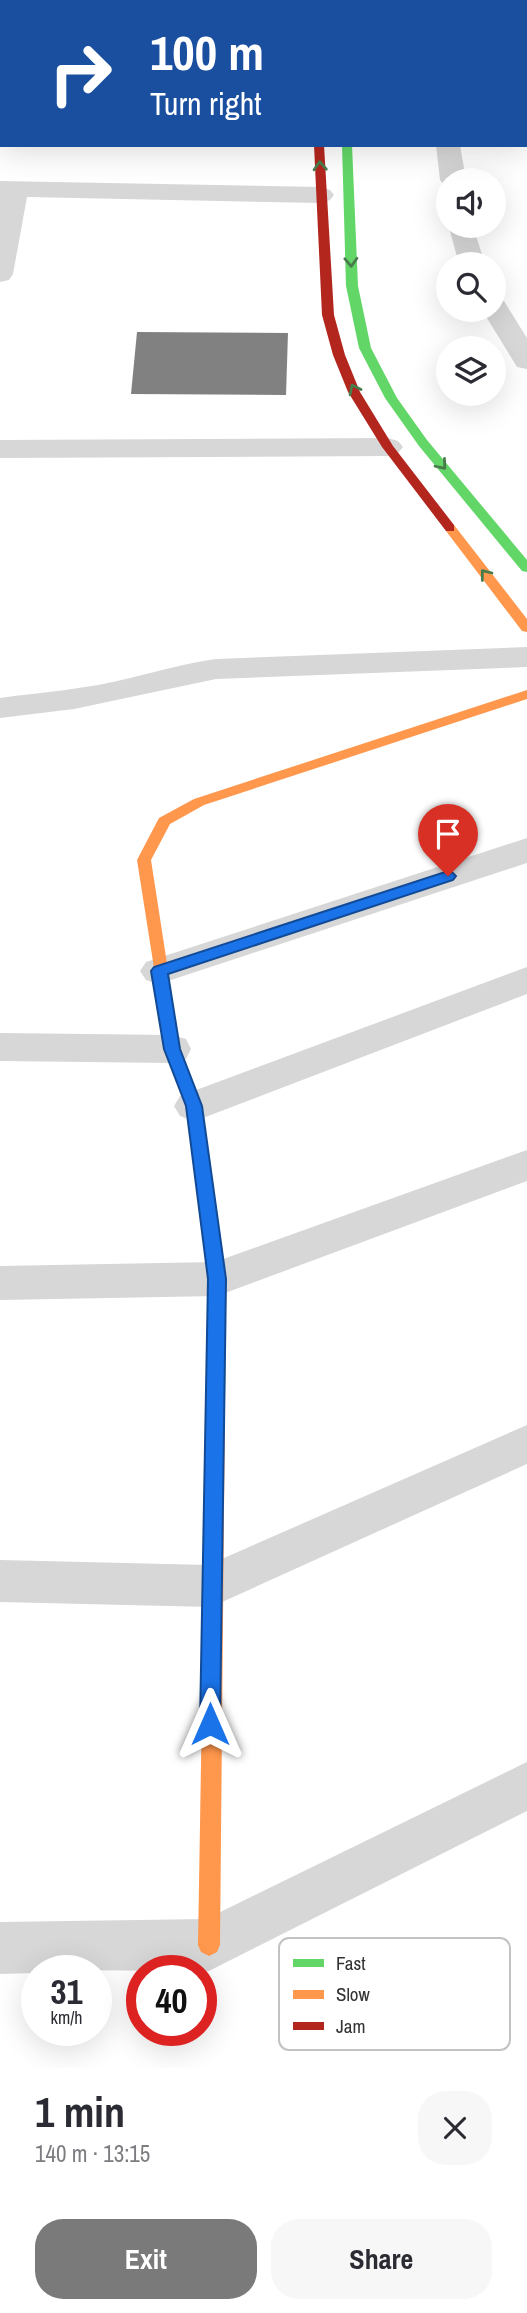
<!DOCTYPE html>
<html lang="en">
<head>
<meta charset="utf-8">
<style>
	body { margin:0; font-family:"Archivo Narrow",sans-serif; background:#f7f7f7; color:#2b2b33; height:100vh; display:flex; flex-direction:column; font-size:26px; white-space:nowrap }
	* { box-sizing:border-box; margin:0 }
	p { font-size:23px; color:#7c7c81 }
	.icon { flex:none; width:38px; height:38px; fill:none; stroke:currentColor; stroke-width:2; stroke-linecap:round; stroke-linejoin:round }
	.map { position:relative; height:2068px; overflow:hidden }
	.side { display:flex; flex-direction:column; background:#fff; flex:1 }
	.side>* { flex:none }
	.guide { position:absolute; left:0px; top:0px; width:528px; height:147px; box-shadow:0 7px 28px #0002; background:#1a4fa0; color:#fff; overflow:hidden }
	.tools { position:absolute; left:436px; top:168px; display:grid; gap:14px }
	.tools a { display:grid; place-items:center; width:70px; height:70px; border-radius:50%; background:#fff; box-shadow:0 7px 28px #0002; font-size:35px }
	.speed { position:absolute; left:21px; top:1955px; display:flex; gap:14px; font-size:35px; font-weight:700; text-align:center }
	.speed>* { display:grid; place-content:center; width:91px; height:91px; border-radius:50%; background:#fff; box-shadow:0 7px 28px #0002; line-height:1 }
	.speed small { font-size:18px; font-weight:400 }
	.speed .limit { border:10px solid #d22; background:#fff; color:#111 }
	.pin { position:absolute; display:grid; place-items:center; width:60px; height:60px; color:#fff; margin:-72px -30px; border-radius:50% 50% 50% 0; rotate:-45deg; box-shadow:0 0 7px #0007 }
	.pin .icon { rotate:45deg }
	.me { position:absolute; width:77px; margin:-38px; rotate:0deg; stroke-linejoin:round; filter:drop-shadow(0 0 5px #0008) }
	.turn { display:flex; align-items:center; gap:24px; height:147px; padding:0 35px; font-size:32px }
	.turn .icon { width:91px; height:91px; stroke-width:2.5 }
	.turn b { display:block; font-size:49px; line-height:60px }
	.round { display:grid; place-items:center; flex:none; width:74px; height:74px; border-radius:28px; background:#f7f7f7 }
	.overview { display:flex; align-items:center; justify-content:space-between; height:119px; padding:0 35px }
	h1 { font-size:42px; font-weight:800; line-height:52px }
	.cta { display:flex; gap:14px; margin-top:auto; padding:14px 35px }
	.cta a { flex:1; height:80px; border-radius:28px; background:#7a7a7a; color:#fff; font-size:28px; font-weight:800; line-height:80px; text-align:center }
	.cta a+a { background:#f7f7f7; color:#2b2b33 }
	.map>svg:first-child { display:block }
	.building { fill:#818181 }
	.lines { fill:none; stroke-linecap:round; stroke-linejoin:round }
	.street { fill:#d7d7d7; fill-rule:evenodd }
	.fast { fill:#63d668; fill-rule:evenodd }
	.slow { fill:#ff974d; fill-rule:evenodd }
	.jam { fill:#b3261e; fill-rule:evenodd }
	.oneway { stroke:#497c4b }
	.route { fill:#1a73e8; stroke:#114b97; stroke-width:2 }
	.key { fill:#fff; stroke:#c2c2c2; stroke-width:2 }
	.key-label { font-size:19px; fill:#333 }
</style>
</head>
<body>
<div class="map">
<svg width="527" height="2068" viewBox="0 0 527 2068">
	<rect width="100%" height="100%" fill="#fff"/>
	<path class="building" d="M137,332L288,333L286,395L131,394Z"/>
	<g class="lines">
		<path class="street" d="M0,0H22V2H2V5Z
			M405,0H427L428,2H406Z
			M2,25V44H0V26Z
			M0,114H2V128H0Z
			M436,145H460L466,180H448V186L444,185L440,180Z
			M0,181L321,187L330,190L334,195L330,200L321,203L27,197L13,274L9,280L0,282Z
			M448,224L473,226L485,264H459Z
			M494,299L504,301L527,338V369L517,367L482,310H494Z
			M388,438L398,441L403,447L398,453L388,456L0,458V440Z
			M527,647V667L216,679L74,709L0,718V698C43,692 88,689 130,678C159,671 186,663 216,659Z
			M527,838V863L159,984L146,980L140,971L146,962Z
			M527,967V994L208,1116L194,1121L180,1116L174,1106L180,1096Z
			M0,1033L172,1035L186,1039L191,1049L186,1059L172,1063L0,1061Z
			M527,1150V1181L217,1296L0,1300V1266L215,1262Z
			M527,1425V1464L211,1607L0,1602V1560L208,1565Z
			M527,1762V1811L209,1971L37,1970V1973L0,1974V1922L206,1919Z"/>
		<path class="fast" d="M332,0H342L343,2H333Z
			M342,145H352L358,286L371,348L397,398L427,440L527,560V572L522,571L419,446L385,398L359,348L346,286Z
			M162,978L170,983L180,1049L202,1106L226,1279L225,1404L222,1409L216,1411L210,1409L207,1404L208,1279L186,1106L164,1049L154,983Z"/>
		<path class="slow" d="M450,524L454,525L527,619V632L522,631L446,531V525Z
			M527,690V699L204,805L170,824L151,860L170,983L167,987H157L137,860L159,818L194,799Z
			M216,1397L222,1399L225,1404L220,1945L217,1952L209,1956L201,1952L198,1945L207,1404L210,1399Z"/>
		<path class="jam" d="M314,145H324L334,315L345,355L360,392L393,446L454,525V531H446L382,447L348,392L333,355L322,315Z"/>
	</g>
	<defs><path id="oneway-chevron" d="M-2-3.5L2.5 0L-2 3.5" fill="none" stroke-width="1.6" stroke-linecap="round" stroke-linejoin="round" transform="scale(1.75)"/></defs>
	<g class="oneway">
		<use href="#oneway-chevron" transform="translate(320 166) rotate(-93)"/>
		<use href="#oneway-chevron" transform="translate(351 262) rotate(88)"/>
		<use href="#oneway-chevron" transform="translate(354 389) rotate(-116)"/>
		<use href="#oneway-chevron" transform="translate(442 465) rotate(50)"/>
		<use href="#oneway-chevron" transform="translate(485 574) rotate(-128)"/>
	</g>
	<path class="route" d="M448,871L453,873L456,876L453,880L168,974L180,1049L202,1106L226,1279L220,1724L217,1731L210,1733L203,1731L200,1724L208,1279L186,1106L164,1049L151,971L154,967Z"/>
	<rect x="279" y="1938" width="231" height="112" rx="10" class="key"/>
	<rect x="293" y="1959" width="31" height="8" fill="#63d668"/>
	<rect x="293" y="1990" width="31" height="9" fill="#ff974d"/>
	<rect x="293" y="2022" width="31" height="8" fill="#b3261e"/>
	<g class="key-label">
		<text x="336" y="1970">Fast</text>
		<text x="336" y="2001">Slow</text>
		<text x="336" y="2033">Jam</text>
	</g>
</svg>
<div class="tools">
<a><svg class="icon" aria-label="sound" viewBox="0 0 24 24"><path d="M4 9h4l5-4v14l-5-4H4zM17 9q2 3 0 6"/></svg></a>
<a><svg class="icon" aria-label="search" viewBox="0 0 24 24"><circle cx="10" cy="10" r="6"/><path d="M15 15l6 6"/></svg></a>
<a><svg class="icon" aria-label="layers" viewBox="0 0 24 24"><path d="M12 4l9 5-9 5-9-5zM3 14l9 5 9-5"/></svg></a>
</div>
<div class="speed"><div>31<small>km/h</small></div><div class="limit">40</div></div>
<div class="pin" style="left:448px;top:876px;background:#d93025"><svg class="icon" aria-label="arrive" viewBox="0 0 24 24"><path d="M6 21V4h12l-3 4 3 4H6"/></svg></div>
<svg class="me" style="left:210px;top:1724px" viewBox="-20 -20 40 40"><path d="M0-17L14 15 0 8-14 15z" fill="#1a73e8" stroke="#fff" stroke-width="4"/></svg>
<div class="guide">
<div class="turn"><svg class="icon" aria-label="right" viewBox="0 0 24 24"><path d="M7 20v-9h11M14 6l5 5-5 5"/></svg><div><b>100 m</b>Turn right</div></div>
</div>
</div>
<section class="side">
<div class="overview"><div><h1>1 min</h1><p>140 m · 13:15</p></div><a class="round"><svg class="icon" aria-label="close" viewBox="0 0 24 24"><path d="M6 6l12 12M18 6L6 18"/></svg></a></div>
<div class="cta"><a>Exit</a><a>Share</a></div>
</section>
</body>
</html>
